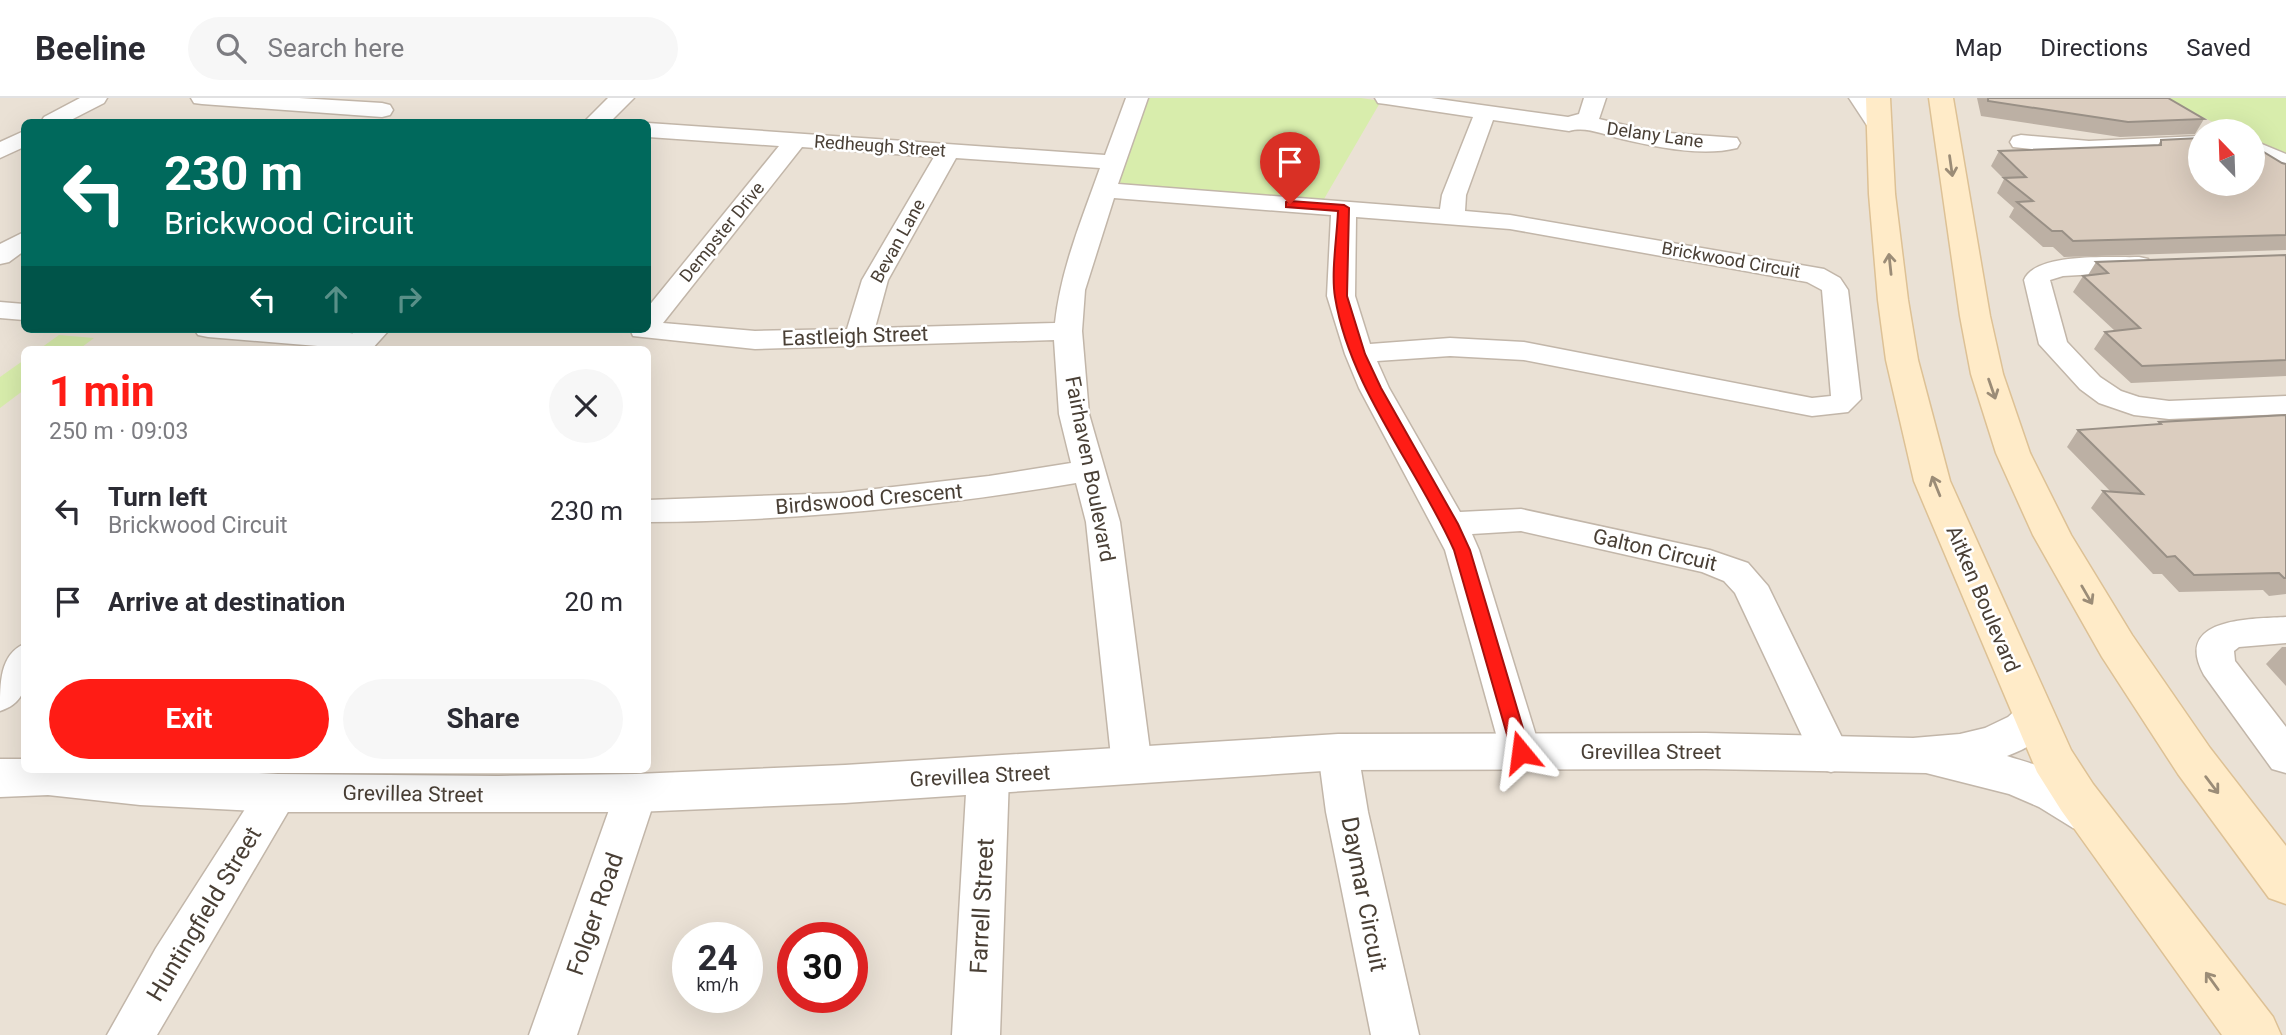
<!DOCTYPE html>
<html lang="en">
<head>
<meta charset="utf-8">
<style>
	body { margin:0; font-family:Roboto,sans-serif; background:#f7f7f7; color:#2b2b33; height:100vh; display:flex; flex-direction:column; font-size:26px; white-space:nowrap }
	* { box-sizing:border-box; margin:0 }
	p { font-size:23px; color:#7c7c81 }
	.icon { flex:none; width:38px; height:38px; fill:none; stroke:currentColor; stroke-width:2; stroke-linecap:round; stroke-linejoin:round }
	.map { position:relative; flex:1; overflow:hidden }
	.panel { position:absolute; left:21px; top:248px; width:630px; height:427px; display:flex; flex-direction:column; background:#fff; border-radius:10px; box-shadow:0 7px 28px #0002 }
	.panel>* { flex:none }
	.hud { position:absolute; left:21px; top:21px; width:630px; height:214px; border-radius:10px; box-shadow:0 7px 28px #0002; background:#00695c; color:#fff; overflow:hidden }
	.needle { width:46px; rotate:337deg }
	.tools { position:absolute; left:2188px; top:21px; display:grid; gap:14px }
	.tools a { display:grid; place-items:center; width:77px; height:77px; border-radius:50%; background:#fff; box-shadow:0 7px 28px #0002; font-size:35px }
	.speed { position:absolute; left:672px; top:824px; display:flex; gap:14px; font-size:35px; font-weight:700; text-align:center }
	.speed>* { display:grid; place-content:center; width:91px; height:91px; border-radius:50%; background:#fff; box-shadow:0 7px 28px #0002; line-height:1 }
	.speed small { font-size:18px; font-weight:400 }
	.speed .limit { border:10px solid #d22; background:#fff; color:#111 }
	.pin { position:absolute; display:grid; place-items:center; width:60px; height:60px; color:#fff; margin:-72px -30px; border-radius:50% 50% 50% 0; rotate:-45deg; box-shadow:0 0 7px #0007 }
	.pin .icon { rotate:45deg }
	.me { position:absolute; width:77px; margin:-38px; rotate:344deg; stroke-linejoin:round; filter:drop-shadow(0 0 5px #0008) }
	.turn { display:flex; align-items:center; gap:24px; height:147px; padding:0 28px; font-size:32px }
	.turn .icon { width:91px; height:91px; stroke-width:2.5 }
	.turn b { display:block; font-size:49px; line-height:60px }
	.lanes { display:flex; align-items:center; height:66px; padding:0 28px; background:#0003; justify-content:center; gap:35px; direction:ltr }
	.lanes .off { opacity:.35 }
	.round { display:grid; place-items:center; flex:none; width:74px; height:74px; border-radius:37px; background:#f7f7f7 }
	.headline { display:flex; align-items:center; justify-content:space-between; height:119px; padding:0 28px }
	h1 { font-size:42px; font-weight:700; line-height:52px; color:#ff1c15 }
	.action { display:flex; gap:14px; margin-top:auto; padding:14px 28px }
	.action a { flex:1; height:80px; border-radius:42px; background:#ff1c15; color:#fff; font-size:28px; font-weight:700; line-height:80px; text-align:center }
	.action a+a { background:#f7f7f7; color:#2b2b33 }
	ul { padding:0; list-style:none }
	li { display:flex; align-items:center; gap:21px; height:91px; padding:0 28px }
	li div { flex:1 }
	li b { display:block; font-size:26px }
	li em { font-style:normal }
	header { display:flex; align-items:center; gap:42px; box-sizing:border-box; height:98px; padding:0 35px; background:#fff; border-bottom:2px solid #e1e1e2 }
	header strong { font-size:33px }
	nav { display:flex; gap:38px; margin-inline-start:auto; font-size:24px }
	.search { width:490px; height:63px; background:#f7f7f7; display:flex; align-items:center; gap:18px; box-sizing:border-box; padding:0 24px; border-radius:38px; color:#7c7c81; font-size:26px }
	.map>svg:first-child { display:block }
	.residential { fill:#eae1d5; fill-rule:evenodd }
	.green { fill:#d8edac }
	.lines { fill:none; stroke-linecap:round; stroke-linejoin:round }
	.minor-casing { stroke:#c2b6a9; stroke-width:3 }
	.tertiary-casing { stroke:#c2b6a9; stroke-width:3 }
	.secondary-casing { stroke:#ddc195; stroke-width:3 }
	.minor { fill:#fff; fill-rule:evenodd }
	.tertiary { fill:#fff; fill-rule:evenodd }
	.secondary { fill:#ffebc8; fill-rule:evenodd }
	.wall { fill:#bcb0a4 }
	.building { fill:#dbcdbf; stroke:#999086; stroke-width:2 }
	.oneway { stroke:#9b8c77 }
	.route { fill:#ff1c15; stroke:#a6120e; stroke-width:2 }
	.labels { text-anchor:middle; stroke-width:5; stroke-linejoin:round; paint-order:stroke }
	.far-street-label { font-size:18px; fill:#493f35; stroke:#fff }
	.street-label { font-size:21px; fill:#493f35; stroke:#fff }
	.near-street-label { font-size:24px; fill:#493f35; stroke:#fff }
</style>
</head>
<body>
<header>
<strong>Beeline</strong>
<div class="search"><svg class="icon" aria-label="search" viewBox="0 0 24 24"><circle cx="10" cy="10" r="6"/><path d="M15 15l6 6"/></svg>Search here</div>
<nav><a>Map</a><a>Directions</a><a>Saved</a></nav>
</header>
<div class="map">
<svg width="2286" height="937" viewBox="0 0 2286 937">
	<rect width="100%" height="100%" fill="#f5efe8"/>
	<path class="residential" d="M0,0H2286V937H0ZM24,24H648V231H24ZM2200,33H2252V86H2200ZM24,252H648V672H24ZM688,840H747V900H688ZM793,840H852V900H793Z"/>
	<path class="green" d="M1143,0H1361L1381,3L1324,101L1130,88L1113,82Z
		M2164,0H2286V61L2252,44V33H2231Z
		M59,237L94,240L78,252H38Z
		M24,262V292L0,310V279Z"/>
	<g class="lines">
		<defs>
			<path id="minor" d="M80,0H107L104,5L67,24H41L44,19Z
				M191,0H299L382,5L390,7L393,12L390,17L382,19L202,6L194,5Z
				M1126,0H1148L1118,86L1440,111L1442,97L1473,19L1386,6L1378,5L1375,0H1431L1568,19L1579,16L1584,0H1606L1599,21L1655,34L1737,40L1740,45L1737,50C1702,59 1657,49 1622,41C1604,37 1587,28 1569,33L1493,22L1466,97L1465,113L1510,117L1824,171L1840,180L1848,192L1861,301L1848,314L1812,318L1524,262L1450,258L1377,263L1389,290L1460,414L1521,411L1710,452L1748,465L1768,488L1851,658L1845,670L1831,674L1817,670L1735,495L1724,483L1702,474L1521,433L1472,436L1479,452L1541,654L1535,665L1521,670L1507,665L1501,654L1445,452L1359,290L1345,256L1327,198L1331,117L1114,100L1085,192L1082,233L1089,316L1120,424L1152,668L1146,680L1132,685L1118,680L1112,668L1086,424L1076,385C934,409 792,423 648,424V402L840,395L989,378L1071,365L1059,316L1054,242L755,251L633,238L630,231H648V209L779,48L648,39V25L1105,57ZM802,49L934,59L862,182L847,231L755,233L663,225ZM956,60L1100,70C1082,121 1061,170 1055,225L875,230L888,182ZM1356,119L1510,131L1807,184L1822,192L1831,298L1812,300L1524,244L1450,240L1370,246L1355,198Z
				M24,33V49L0,60V44Z
				M2021,37L2089,43L2200,38V52L2089,57L2013,49L2010,44L2013,39Z
				M2252,42L2286,56V71L2252,58Z
				M24,134V153L9,164L0,166V146Z
				M2139,159L2148,161L2152,167L2148,173L2063,178L2050,182L2067,244L2100,279L2121,293L2139,299L2169,303L2286,298V316L2169,321L2134,317L2099,305L2080,291L2039,246L2024,182C2035,154 2112,160 2139,159Z
				M0,204L24,206V222L0,220Z
				M194,231C251,231 314,225 370,239L374,245L366,252L208,239L198,237Z
				M2286,519V545L2239,549L2234,553L2235,563L2286,629V675L2272,671L2204,577C2172,519 2252,521 2286,519Z
				M1338,638L1352,643L1358,654L1368,714L1419,937H1371L1326,714L1318,654L1324,643Z
				M988,661L1003,666L1009,678L1000,937H952L967,678L973,666Z
				M278,678L293,683L299,695L157,937H107L156,850L263,683Z
				M636,678L651,683L657,695L577,937H529L615,695L621,683Z"/>
			<path id="tertiary" d="M608,0H634L610,24H584Z
				M1849,0H1873L1891,27L1888,32L1879,34L1870,32Z
				M357,231H390L371,252H337Z
				M24,546C27,575 32,603 0,613C0,584 0,557 24,546Z
				M2034,604L2049,609L2056,621C2045,641 2028,650 2007,658C2042,669 2095,682 2112,716L2105,730L2089,735L2073,730L2039,709L2009,696L1926,675L1705,671L1338,672L845,705L636,714H278L140,707L48,697L0,699V661H24V672H195L278,676L498,678L636,676L845,667L1338,636L1705,635L1913,640L1960,636L1985,630L2008,619L2019,609Z"/>
			<path id="secondary" d="M1866,0H1890L1895,96L1908,202L1918,262L1950,383L2071,652L2093,686L2273,919L2281,937H2222L2061,712L2037,674L1914,383L1886,262L1878,202L1869,96Z
				M1929,0H1953L1990,218L2003,276L2030,355L2071,437L2132,537L2210,650L2286,748V806L2269,800L2178,676L2102,559L2033,437L1996,355L1971,276L1960,218Z"/>
		</defs>
		<use href="#minor" class="minor-casing"/>
		<use href="#tertiary" class="tertiary-casing"/>
		<use href="#secondary" class="secondary-casing"/>
		<use href="#minor" class="minor"/>
		<use href="#tertiary" class="tertiary"/>
		<use href="#secondary" class="secondary"/>
	</g>
	<path class="wall" d="M1977,0H2168L2204,21L2195,36L2120,39L1981,18Z
		M2161,42L2286,66V152L2064,159L2053,149H2043L2009,119L2014,110L1997,95L2004,81L1991,68L1999,53L2158,47Z
		M2286,157V278L2131,285L2094,251L2105,234L2115,233L2073,194L2083,178L2088,177L2096,164Z
		M2286,317V496L2269,498L2263,492L2179,494L2162,476H2153L2091,410L2103,393L2111,394L2067,349L2078,332L2158,326L2159,324Z
		M2282,549H2286V588L2266,566Z"/>
	<path class="building" d="M1988,0H2168L2204,21L2128,24L1988,3Z
		M2212,26L2223,33H2210Z
		M2200,40V86H2252V47L2282,65L2286,66V137L2073,143L2062,133H2052L2017,104L2033,103L2004,80L2026,79L1999,53L2161,47V42Z
		M2286,157V262L2142,268L2105,234L2140,230L2083,178L2108,175L2096,164Z
		M2286,317V480H2284L2279,475L2194,477L2175,458L2167,459L2103,393L2143,396L2078,332L2161,326L2159,324Z"/>
	<defs><path id="oneway-shaft" d="M-6 0H5M1.5-3L5.5 0L1.5 3" fill="none" stroke-width="1.6" stroke-linecap="round" stroke-linejoin="round" transform="scale(1.75)"/></defs>
	<g class="oneway">
		<use href="#oneway-shaft" transform="translate(1951 68) rotate(82)"/>
		<use href="#oneway-shaft" transform="translate(1890 166) rotate(-96)"/>
		<use href="#oneway-shaft" transform="translate(1992 291) rotate(71)"/>
		<use href="#oneway-shaft" transform="translate(1936 388) rotate(-112)"/>
		<use href="#oneway-shaft" transform="translate(2087 497) rotate(60)"/>
		<use href="#oneway-shaft" transform="translate(2212 687) rotate(53)"/>
		<use href="#oneway-shaft" transform="translate(2212 883) rotate(-126)"/>
	</g>
	<path class="route" d="M1290,103L1344,107L1349,110L1347,198L1365,256L1381,290L1458,426L1470,452L1530,654L1527,660L1521,662L1514,660L1512,654L1454,452C1417,369 1350,291 1335,199C1331,174 1337,139 1338,113L1286,109V104Z"/>
	<g class="labels">
		<g class="far-street-label">
			<text transform="translate(1655 37) rotate(8)" y="6">Delany Lane</text>
			<text transform="translate(880 48) rotate(4)" y="6">Redheugh Street</text>
			<text transform="translate(722 134) rotate(-51)" y="6">Dempster Drive</text>
			<text transform="translate(898 143) rotate(-61)" y="6">Bevan Lane</text>
			<text transform="translate(1731 162) rotate(10)" y="6">Brickwood Circuit</text>
		</g>
		<g class="street-label">
			<text transform="translate(855 238) rotate(-2)" y="7">Eastleigh Street</text>
			<text transform="translate(1090 371) rotate(79)" y="7">Fairhaven Boulevard</text>
			<text transform="translate(869 401) rotate(-5)" y="7">Birdswood Crescent</text>
			<text transform="translate(1655 452) rotate(13)" y="7">Galton Circuit</text>
			<text transform="translate(1983 501) rotate(67)" y="7">Aitken Boulevard</text>
			<text x="1651" y="661">Grevillea Street</text>
			<text transform="translate(980 678) rotate(-3)" y="7">Grevillea Street</text>
			<text transform="translate(413 696) rotate(1)" y="7">Grevillea Street</text>
		</g>
		<g class="near-street-label">
			<text transform="translate(1364 796) rotate(79)" y="8">Daymar Circuit</text>
			<text transform="translate(982 808) rotate(-87)" y="8">Farrell Street</text>
			<text transform="translate(204 816) rotate(-59)" y="8">Huntingfield Street</text>
			<text transform="translate(595 816) rotate(-71)" y="8">Folger Road</text>
		</g>
	</g>
</svg>
<div class="tools">
<a><svg class="needle" viewBox="-14 -14 28 28"><path d="M0-13l5 13h-10z" fill="#e53935"/><path d="M0 13l5-13h-10z" fill="#7c7c81"/></svg></a>
</div>
<div class="speed"><div>24<small>km/h</small></div><div class="limit">30</div></div>
<div class="pin" style="left:1290px;top:106px;background:#d93025"><svg class="icon" aria-label="arrive" viewBox="0 0 24 24"><path d="M6 21V4h12l-3 4 3 4H6"/></svg></div>
<svg class="me" style="left:1521px;top:654px" viewBox="-20 -20 40 40"><path d="M0-17L14 15 0 8-14 15z" fill="#ff1c15" stroke="#fff" stroke-width="4"/></svg>
<div class="hud">
<div class="turn"><svg class="icon" aria-label="left" viewBox="0 0 24 24"><path d="M17 20v-9H6M10 6l-5 5 5 5"/></svg><div><b>230 m</b>Brickwood Circuit</div></div>
<div class="lanes"><svg class="icon" aria-label="left" viewBox="0 0 24 24"><path d="M17 20v-9H6M10 6l-5 5 5 5"/></svg><svg class="icon off" aria-label="ahead" viewBox="0 0 24 24"><path d="M12 20V5M6 11l6-6 6 6"/></svg><svg class="icon off" aria-label="right" viewBox="0 0 24 24"><path d="M7 20v-9h11M14 6l5 5-5 5"/></svg></div>
</div>
<section class="panel">
<div class="headline"><div><h1>1 min</h1><p>250 m · 09:03</p></div><a class="round"><svg class="icon" aria-label="close" viewBox="0 0 24 24"><path d="M6 6l12 12M18 6L6 18"/></svg></a></div>
<ul>
<li><svg class="icon" aria-label="left" viewBox="0 0 24 24"><path d="M17 20v-9H6M10 6l-5 5 5 5"/></svg><div><b>Turn left</b><p>Brickwood Circuit</p></div><em>230 m</em></li>
<li><svg class="icon" aria-label="arrive" viewBox="0 0 24 24"><path d="M6 21V4h12l-3 4 3 4H6"/></svg><div><b>Arrive at destination</b></div><em>20 m</em></li>
</ul>
<div class="action"><a>Exit</a><a>Share</a></div>
</section>
</div>
</body>
</html>
